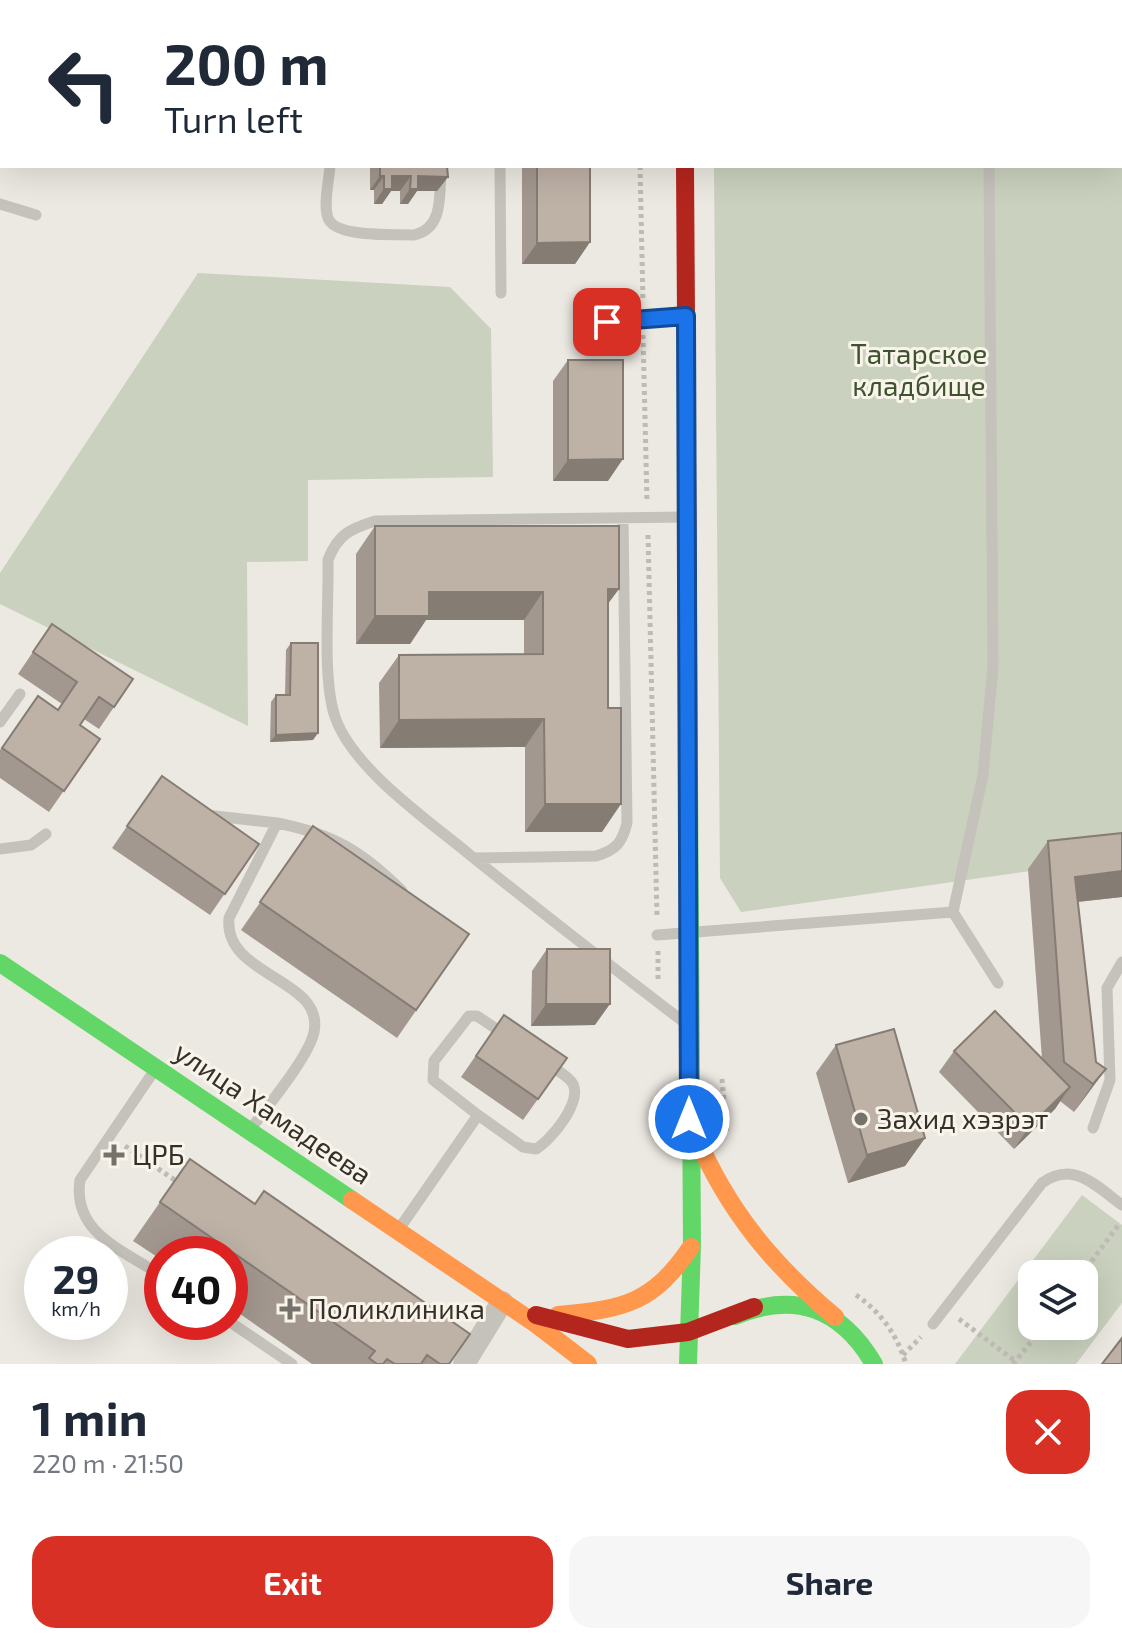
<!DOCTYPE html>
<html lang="en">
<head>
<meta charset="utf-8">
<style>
	body { margin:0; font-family:"Exo 2",sans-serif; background:#f6f6f7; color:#1f2937; height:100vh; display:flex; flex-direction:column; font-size:30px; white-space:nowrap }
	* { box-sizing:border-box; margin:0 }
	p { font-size:26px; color:#747a83 }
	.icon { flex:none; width:44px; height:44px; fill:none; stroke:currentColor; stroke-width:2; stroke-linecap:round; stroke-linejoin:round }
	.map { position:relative; height:1364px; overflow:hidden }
	.drawer { display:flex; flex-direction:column; background:#fff; flex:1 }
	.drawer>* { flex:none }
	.top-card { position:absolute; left:0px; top:0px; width:1122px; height:168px; box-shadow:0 8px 32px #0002; background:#fff; color:#1f2937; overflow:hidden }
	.tools { position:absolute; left:1018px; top:1260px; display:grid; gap:16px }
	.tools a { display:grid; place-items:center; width:80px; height:80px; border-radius:16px; background:#fff; box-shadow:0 8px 32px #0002; font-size:40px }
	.speed { position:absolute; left:24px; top:1236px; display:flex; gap:16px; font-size:40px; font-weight:700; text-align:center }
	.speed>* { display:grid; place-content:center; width:104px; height:104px; border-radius:50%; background:#fff; box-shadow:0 8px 32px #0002; line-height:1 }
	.speed small { font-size:20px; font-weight:400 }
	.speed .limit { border:12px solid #d22; background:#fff; color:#111 }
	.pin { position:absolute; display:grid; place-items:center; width:68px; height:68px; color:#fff; margin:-34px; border-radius:16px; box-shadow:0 4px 12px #0006 }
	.me { position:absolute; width:88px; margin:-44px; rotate:0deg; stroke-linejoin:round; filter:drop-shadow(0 0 6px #0008) }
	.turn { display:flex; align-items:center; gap:28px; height:168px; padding:0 32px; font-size:36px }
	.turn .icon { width:104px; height:104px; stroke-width:2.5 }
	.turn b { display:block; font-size:56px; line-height:68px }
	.round { display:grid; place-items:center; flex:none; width:84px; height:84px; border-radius:24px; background:#f6f6f7 }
	.overview { display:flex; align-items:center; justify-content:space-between; height:136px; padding:0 32px }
	h1 { font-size:48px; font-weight:700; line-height:60px }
	.button { display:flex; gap:16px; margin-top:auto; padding:16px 32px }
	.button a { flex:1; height:92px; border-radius:24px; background:#d93025; color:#fff; font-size:32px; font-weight:700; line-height:92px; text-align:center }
	.button a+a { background:#f6f6f7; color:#1f2937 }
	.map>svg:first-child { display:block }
	.green { fill:#cad1be; fill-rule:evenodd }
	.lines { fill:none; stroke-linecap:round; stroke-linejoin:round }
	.path { stroke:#bebab4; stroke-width:5; stroke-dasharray:4 4; stroke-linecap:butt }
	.lane { stroke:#c5c1bb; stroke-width:11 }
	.street { stroke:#c5c1bb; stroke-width:22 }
	.fast { stroke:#63d668; stroke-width:18 }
	.slow { stroke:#ff974d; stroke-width:18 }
	.jam { stroke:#b3261e; stroke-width:18 }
	.wall { fill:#a3988f }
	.shaded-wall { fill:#857c74 }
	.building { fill:#beb1a6; stroke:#857c74; stroke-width:2 }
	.route-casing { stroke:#114b97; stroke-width:20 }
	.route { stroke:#1a73e8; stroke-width:14 }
	.poi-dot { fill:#76716a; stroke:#f8f4ea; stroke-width:3 }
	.labels { text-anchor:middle; stroke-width:6; stroke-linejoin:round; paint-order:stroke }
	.park-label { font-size:28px; fill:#3f5230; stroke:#f8f4ea }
	.street-label { font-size:28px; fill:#36302a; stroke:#f8f4ea }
	.poi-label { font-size:28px; fill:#36302a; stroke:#f8f4ea; text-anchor:start }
</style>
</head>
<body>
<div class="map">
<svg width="1122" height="1364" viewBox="0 0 1122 1364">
	<rect width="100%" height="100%" fill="#ece9e2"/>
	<path class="green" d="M762,0H1122V858L741,912L720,878L714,166H1120V2H760Z
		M198,273L450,287L491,329L493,477L308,480V561L247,562L248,726L0,604V573Z
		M1082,1195L1122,1225V1303L1076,1364H955ZM1032,1274H1084V1326H1032Z"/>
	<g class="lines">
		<path class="path" d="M636,0V2
			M640,166L643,301
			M643,335L647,501
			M648,535L657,917
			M658,951V981
			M722,1079L727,1133
			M125,1146L179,1183
			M1082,1274L1120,1223
			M856,1295C881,1312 897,1335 906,1364
			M959,1319L1015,1361
			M903,1355L921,1337
			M1013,1364L1044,1326"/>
		<path class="lane" d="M499,0V2
			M103,2V0
			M155,2V0
			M339,2V0
			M451,2V0
			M0,29L2,30
			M330,166C329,181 323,204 328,218C335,238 395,234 414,235C445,228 439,192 441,166
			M500,166L501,293
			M0,204L36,215
			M607,322L686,316
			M0,722L20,694
			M206,815L277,823
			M0,849L31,845L46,834
			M475,858L596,856C616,850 622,843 627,823L623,518
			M953,912L983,775L993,666L989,166
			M657,935L953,912L998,983
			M685,1023C613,968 541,912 470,855C428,820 353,769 335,717C322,678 329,604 328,560C338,534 350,529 375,521L686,517
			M154,1071L80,1180C72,1233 123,1250 162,1276
			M478,1115L433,1080L434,1061L469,1016H477L507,1036
			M1093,1128L1110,1080L1107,988L1122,962
			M250,1130C266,1108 309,1057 314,1032C325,978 223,977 229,918L277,823C333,834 362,851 402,891
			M399,1229L478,1115L523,1147L536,1149C551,1140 582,1103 573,1084C569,1076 556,1070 548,1064
			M230,1322L292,1364
			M933,1324L1042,1183C1074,1160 1096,1186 1122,1205"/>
		<path class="street" d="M464,1364L502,1302"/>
		<path class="fast" d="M688,618L692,1245L688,1364
			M0,963L352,1200
			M735,1316C795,1291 841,1308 874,1364"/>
		<path class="slow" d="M684,0V2
			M696,1136C728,1211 773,1265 835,1317
			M352,1200L536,1324L588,1364
			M558,1315C624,1309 652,1304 691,1247"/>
		<path class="jam" d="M685,166L688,618
			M536,1315L628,1339L688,1332L754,1307"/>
	</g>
	<path class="wall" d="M370,166H447L448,177L437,191H417L408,204H400V191H391L382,204H374V190H370Z
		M522,166H590V242L575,264H522Z
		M568,360L608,481H553V381Z
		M375,526L608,604L602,832H525V747L380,748L379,683L399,655L524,654V620H426L410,644H356V554Z
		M52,624L133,679L99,729L84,719L80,725L100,739L49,812L0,778V750L38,696L58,710L62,704L18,674Z
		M291,643L313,740L270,742L271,702L276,695H285L286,650Z
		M162,776L259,844L210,915L112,848Z
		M313,826L469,934L397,1038L241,930Z
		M1122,833V897L1078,902L1096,1062L1106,1069L1074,1112L1060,1101L1055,1109L1014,1149L939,1072L954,1051L1042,1059L1028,869L1048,841Z
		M547,949L595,1025L531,1026L532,971Z
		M504,1015L567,1058L523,1120L461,1077Z
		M836,1045L925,1138L905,1166L848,1183L816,1073Z
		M190,1159L449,1364H312L230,1307V1254H162V1260L133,1241Z"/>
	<path class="shaded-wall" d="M17,0H96L95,2H52Z
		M380,176H384L374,190H370Z
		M392,176H411L400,191H391L382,204H374Z
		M418,176L448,177L437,191H417L408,204H400Z
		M590,242L575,264H522L537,243Z
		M623,459L608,481H553L568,460Z
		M608,589H619L599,616Z
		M429,592H543L524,620H426L410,644H356L375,616Z
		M544,719L525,747L380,748L399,720Z
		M318,733L313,740L270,742L276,735Z
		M545,804H621L602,832H525Z
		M1122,871V897L1056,904L1075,877Z
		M546,1004H610L595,1025L531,1026Z
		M1106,1069L1086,1096L1074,1112L1093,1084Z
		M1070,1087L1055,1109L1014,1149L1029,1127Z
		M925,1138L905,1166L848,1183L867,1155Z"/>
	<path class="building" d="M194,0H291V2H194Z
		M380,166H447L448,177L418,176V189H410L411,176H392V189H384V176H380Z
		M537,166H590V242L537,243Z
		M568,360H623V459L568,460Z
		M375,526H619V589H608V708H621V804H545L544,719L399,720V655L543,654V592H429V616H375Z
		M52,624L133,679L114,707L99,697L80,725L100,739L64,791L2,748L38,696L58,710L77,682L33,652Z
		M291,643H318V733L276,735V695H290Z
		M162,776L259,844L225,894L127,826Z
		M313,826L469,934L416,1010L260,902Z
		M1122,833V871L1075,877L1096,1062L1106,1069L1093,1084L1064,1062L1048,841Z
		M547,949H610V1004H546Z
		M995,1011L1070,1087L1029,1127L954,1051Z
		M504,1015L567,1058L538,1099L476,1056Z
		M894,1029L925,1138L867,1155L836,1045Z
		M190,1159L255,1204L264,1191L470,1334L449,1364H440L427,1355L421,1364H395L387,1359L383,1364H377L369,1358L375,1351L160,1202Z
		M1122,1338V1364H1102Z"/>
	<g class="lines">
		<defs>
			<path id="route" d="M607,322L686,316L689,1119"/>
		</defs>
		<use href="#route" class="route-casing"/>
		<use href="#route" class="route"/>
	</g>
	<g class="poi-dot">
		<circle cx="861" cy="1119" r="8"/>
		<path d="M110 1143h8v8h8v8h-8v8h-8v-8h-8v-8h8z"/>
		<path d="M286 1297h8v8h8v8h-8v8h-8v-8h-8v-8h8z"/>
	</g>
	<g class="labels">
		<g class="park-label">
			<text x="919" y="364">Татарское<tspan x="919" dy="32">кладбище</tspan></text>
		</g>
		<g class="street-label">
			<text transform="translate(273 1113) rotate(34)" y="10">улица Хамадеева</text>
		</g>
		<g class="poi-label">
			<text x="877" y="1129">Захид хэзрэт</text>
			<text x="132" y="1165">ЦРБ</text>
			<text x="308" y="1319">Поликлиника</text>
		</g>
	</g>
</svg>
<div class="tools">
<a><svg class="icon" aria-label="layers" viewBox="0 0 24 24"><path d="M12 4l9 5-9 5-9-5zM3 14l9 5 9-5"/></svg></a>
</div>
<div class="speed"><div>29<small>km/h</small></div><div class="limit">40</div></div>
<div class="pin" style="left:607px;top:322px;background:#d93025"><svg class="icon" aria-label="arrive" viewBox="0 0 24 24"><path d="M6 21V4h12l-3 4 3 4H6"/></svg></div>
<svg class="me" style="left:689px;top:1119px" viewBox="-20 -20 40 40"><circle r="17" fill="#1a73e8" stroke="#fff" stroke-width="3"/><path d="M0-11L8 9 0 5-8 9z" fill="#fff"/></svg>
<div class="top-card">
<div class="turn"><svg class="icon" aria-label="left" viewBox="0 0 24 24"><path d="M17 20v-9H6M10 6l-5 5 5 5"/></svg><div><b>200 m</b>Turn left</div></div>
</div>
</div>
<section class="drawer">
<div class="overview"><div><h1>1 min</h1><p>220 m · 21:50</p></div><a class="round" style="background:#d93025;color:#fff"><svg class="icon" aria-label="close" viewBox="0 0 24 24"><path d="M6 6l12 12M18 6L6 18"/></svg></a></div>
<div class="button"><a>Exit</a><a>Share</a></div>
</section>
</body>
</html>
